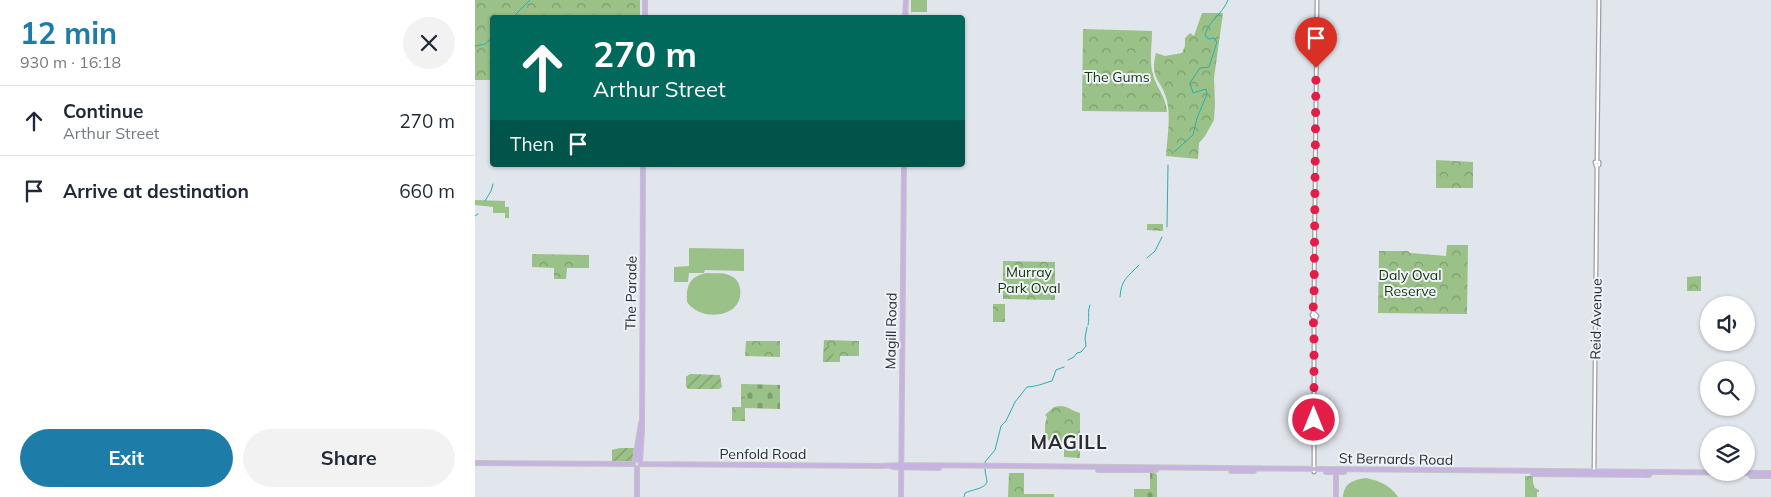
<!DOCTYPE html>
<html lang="en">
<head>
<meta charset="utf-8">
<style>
	body { margin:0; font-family:Mulish,sans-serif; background:#f2f2f3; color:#1f2937; height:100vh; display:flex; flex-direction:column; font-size:19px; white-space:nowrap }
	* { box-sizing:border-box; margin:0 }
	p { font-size:16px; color:#747a83 }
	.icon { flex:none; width:28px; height:28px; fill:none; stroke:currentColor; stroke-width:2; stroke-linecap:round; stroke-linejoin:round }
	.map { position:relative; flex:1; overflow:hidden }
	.details { display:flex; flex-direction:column; background:#fff; width:475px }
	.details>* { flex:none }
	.guide { position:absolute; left:15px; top:15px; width:475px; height:152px; border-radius:5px; box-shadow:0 1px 4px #0004; background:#00695c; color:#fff; overflow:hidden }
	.controls { position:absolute; left:1225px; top:296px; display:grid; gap:10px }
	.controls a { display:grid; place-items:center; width:55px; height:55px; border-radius:50%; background:#fff; box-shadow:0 1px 4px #0004; font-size:25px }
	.pin { position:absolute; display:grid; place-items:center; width:42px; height:42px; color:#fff; margin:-51px -21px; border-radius:50% 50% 50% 0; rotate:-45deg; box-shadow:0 0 5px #0007 }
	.pin .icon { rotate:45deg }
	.me { position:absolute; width:55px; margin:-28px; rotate:0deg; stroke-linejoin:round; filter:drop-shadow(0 0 4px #0008) }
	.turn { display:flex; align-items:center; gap:18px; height:105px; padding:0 20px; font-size:22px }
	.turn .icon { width:65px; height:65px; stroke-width:2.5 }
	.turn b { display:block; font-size:35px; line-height:42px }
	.then { display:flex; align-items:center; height:48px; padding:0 20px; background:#0003; gap:10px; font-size:19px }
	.round { display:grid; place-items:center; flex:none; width:52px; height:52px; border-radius:26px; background:#f2f2f3 }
	.head { display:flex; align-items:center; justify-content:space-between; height:85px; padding:0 20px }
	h1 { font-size:30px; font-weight:700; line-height:38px; color:#1e7ca9 }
	.action { display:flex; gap:10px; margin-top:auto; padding:10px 20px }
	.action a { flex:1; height:58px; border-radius:30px; background:#1e7ca9; color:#fff; font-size:20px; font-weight:700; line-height:58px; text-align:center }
	.action a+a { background:#f2f2f3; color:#1f2937 }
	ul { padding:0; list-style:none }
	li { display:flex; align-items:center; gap:15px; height:70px; padding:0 20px; border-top:1px solid #e0e1e3 }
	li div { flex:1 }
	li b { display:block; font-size:19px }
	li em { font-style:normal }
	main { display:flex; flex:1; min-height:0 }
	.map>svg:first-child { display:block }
	.grass { fill:#9ac187 }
	.cemetery { fill:url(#cemetery-stones) }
	.park { fill:url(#park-crowns) }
	.garden { fill:url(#garden-furrows) }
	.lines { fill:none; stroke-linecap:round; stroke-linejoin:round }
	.stream { stroke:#28b0b3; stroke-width:1 }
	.minor-casing { stroke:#9b9fa5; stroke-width:5 }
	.major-casing { stroke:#c4c4c5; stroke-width:6 }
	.minor { stroke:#fff; stroke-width:2.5 }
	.major { stroke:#c7b3e2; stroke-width:4 }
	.route { stroke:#e11d48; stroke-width:9; stroke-dasharray:0 16.2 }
	.labels { text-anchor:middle; stroke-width:4; stroke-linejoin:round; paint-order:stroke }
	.park-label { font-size:14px; fill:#183503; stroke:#eef2f9 }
	.street-label { font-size:14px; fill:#2b2c2f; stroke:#eef2f9 }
	.district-label { font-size:19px; font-weight:bold; letter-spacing:1px; fill:#2b2c2f; stroke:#eef2f9 }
</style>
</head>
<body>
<main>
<section class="details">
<div class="head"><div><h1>12 min</h1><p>930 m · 16:18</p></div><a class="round"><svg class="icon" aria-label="close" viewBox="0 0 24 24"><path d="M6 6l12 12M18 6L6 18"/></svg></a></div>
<ul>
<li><svg class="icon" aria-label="ahead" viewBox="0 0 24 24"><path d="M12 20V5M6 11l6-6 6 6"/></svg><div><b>Continue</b><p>Arthur Street</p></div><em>270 m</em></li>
<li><svg class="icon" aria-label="arrive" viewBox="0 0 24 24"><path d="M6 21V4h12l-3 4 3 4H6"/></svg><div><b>Arrive at destination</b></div><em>660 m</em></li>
</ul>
<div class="action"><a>Exit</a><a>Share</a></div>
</section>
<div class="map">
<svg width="1296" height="497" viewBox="0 0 1296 497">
	<defs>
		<pattern id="cemetery-stones" width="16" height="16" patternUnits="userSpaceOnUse" patternTransform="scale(1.25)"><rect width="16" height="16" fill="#9ac187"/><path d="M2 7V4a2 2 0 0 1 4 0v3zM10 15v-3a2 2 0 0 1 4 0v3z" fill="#7e9d6f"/></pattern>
		<pattern id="park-crowns" width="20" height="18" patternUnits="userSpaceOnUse" patternTransform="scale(1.25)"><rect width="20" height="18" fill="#9ac187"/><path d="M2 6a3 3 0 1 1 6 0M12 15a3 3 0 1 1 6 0" fill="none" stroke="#7e9d6f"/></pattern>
		<pattern id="garden-furrows" width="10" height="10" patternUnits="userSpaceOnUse" patternTransform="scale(1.25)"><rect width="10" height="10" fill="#9ac187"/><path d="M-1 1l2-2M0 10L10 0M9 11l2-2" fill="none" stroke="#7e9d6f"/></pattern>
	</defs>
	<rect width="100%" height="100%" fill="#e1e5ec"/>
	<path class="grass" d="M436,0H452V12H436Z
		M0,200L30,201V207H34V218H30V213H18V207L0,205Z
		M214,248L269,249V271L230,270L229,273H214L213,282H199V267L214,266Z
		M232,273C240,274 249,272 256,276C261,278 264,283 265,288C270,318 226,323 212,302C211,285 215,276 232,273Z
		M891,478C905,481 915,485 923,497H868C869,483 878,480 891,478Z"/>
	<path class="cemetery" d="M270,384L305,385V409L270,408Z
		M675,473H680L682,475V497H659V489H675Z"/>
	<path class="park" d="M0,0H165V17L18,18L17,80H0Z
		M727,13H748L739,78L740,103L739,120L730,136L724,143L723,159L691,156C692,139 696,118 692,101C687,79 674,80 681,53L690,56L707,53L710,46V38L715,33L719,36Z
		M608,29L677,31C677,45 674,61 678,75C682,88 691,97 692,112L607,111Z
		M961,160L998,162V188H961Z
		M672,224H688V231L672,230Z
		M972,245H993L992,314L903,313L904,251H933L935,253L971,256Z
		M57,254L114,255V268H92L91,279H79V268L57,267Z
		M528,261L580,262V300L528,299Z
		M1226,276V291H1212V277Z
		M518,304H530V322H518Z
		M349,340L384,341V356H365V362H348Z
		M271,341H305V357L270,356Z
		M266,384H270V421H257V407H266Z
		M585,406C593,406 597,411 605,413V458L589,457V448L576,443L570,436V424L572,417L570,415L579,407Z
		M534,473H549V494H579V497H533Z
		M1050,476H1058V483L1060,488L1064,490V492H1062V497H1050Z"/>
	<path class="garden" d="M349,345L358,346V362H348Z
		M215,374L245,375L247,387L244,389H213L211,386V377Z
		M145,448H159L158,459L157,461H137V450Z"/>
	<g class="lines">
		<path class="stream" d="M37,18L55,0
			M0,46L10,44L18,37
			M699,152L718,135L722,118L732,94L731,89L718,93L715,83L725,68L734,67L742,42L739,38L733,39L730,35C734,20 747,15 753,0
			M10,201L16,191L18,184
			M0,216L3,214
			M692,227L693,165
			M672,258L680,251L687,237
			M645,297C646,279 653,277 664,265
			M613,325C615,318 612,312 615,305
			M593,360L599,357L602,353L606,352L611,346L610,338L612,327
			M510,465V462L520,450L526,426L531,421L540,402L552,387C564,386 566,384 577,381L581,370L589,367
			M489,497L490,493C495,490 510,489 512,482C512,479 510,473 510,469"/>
		<defs>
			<path id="minor" d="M1120,162H1124V165L1121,166Z
				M1122,162L1124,0
				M838,313L839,302L842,0
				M839,313L842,316L839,318L837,315Z
				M839,472V326L841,317
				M1119,472L1122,166"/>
			<path id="major" d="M170,18V0
				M430,18L431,0
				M160,460L166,423
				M165,461L167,430L168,165
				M0,463L158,464
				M166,464L405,466L426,465L1296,473
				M418,467L464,468
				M623,470H681
				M756,471H779
				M851,472H869
				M1058,474L1174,475
				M1276,476H1296
				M162,497V468
				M426,497L429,165
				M861,497V472"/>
		</defs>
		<use href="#minor" class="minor-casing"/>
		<use href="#major" class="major-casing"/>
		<use href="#minor" class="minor"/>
		<use href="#major" class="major"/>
	</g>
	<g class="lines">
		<path class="route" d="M839,420V326L837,315L839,302L841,68"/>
	</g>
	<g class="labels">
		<g class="park-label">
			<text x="642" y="82">The Gums</text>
			<text x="554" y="277">Murray<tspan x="554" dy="16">Park Oval</tspan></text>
			<text x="935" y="280">Daly Oval<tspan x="935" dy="16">Reserve</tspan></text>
		</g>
		<g class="street-label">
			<text transform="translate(156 293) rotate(-89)" y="5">The Parade</text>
			<text transform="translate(1121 319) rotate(-89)" y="5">Reid Avenue</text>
			<text transform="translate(416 331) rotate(-89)" y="5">Magill Road</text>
			<text x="288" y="459">Penfold Road</text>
			<text transform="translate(921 459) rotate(1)" y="5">St Bernards Road</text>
		</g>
		<g class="district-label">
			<text x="594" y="449">MAGILL</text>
		</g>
	</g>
</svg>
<div class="controls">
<a><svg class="icon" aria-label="sound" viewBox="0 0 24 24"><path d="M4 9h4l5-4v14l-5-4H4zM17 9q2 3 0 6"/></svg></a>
<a><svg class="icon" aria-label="search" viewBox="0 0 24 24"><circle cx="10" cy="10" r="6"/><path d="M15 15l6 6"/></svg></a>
<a><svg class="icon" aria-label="layers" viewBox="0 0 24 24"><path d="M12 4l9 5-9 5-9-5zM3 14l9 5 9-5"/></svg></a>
</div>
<div class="pin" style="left:841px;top:68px;background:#d93025"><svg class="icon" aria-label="arrive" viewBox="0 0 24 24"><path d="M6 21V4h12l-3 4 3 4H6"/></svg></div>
<svg class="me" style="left:839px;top:420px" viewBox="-20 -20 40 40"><circle r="17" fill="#e11d48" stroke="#fff" stroke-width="3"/><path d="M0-11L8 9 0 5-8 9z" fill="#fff"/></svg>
<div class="guide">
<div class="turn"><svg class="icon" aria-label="ahead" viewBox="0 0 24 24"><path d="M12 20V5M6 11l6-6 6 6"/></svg><div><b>270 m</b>Arthur Street</div></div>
<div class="then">Then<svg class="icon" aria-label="arrive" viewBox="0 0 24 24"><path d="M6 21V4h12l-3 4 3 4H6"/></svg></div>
</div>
</div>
</main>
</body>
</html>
